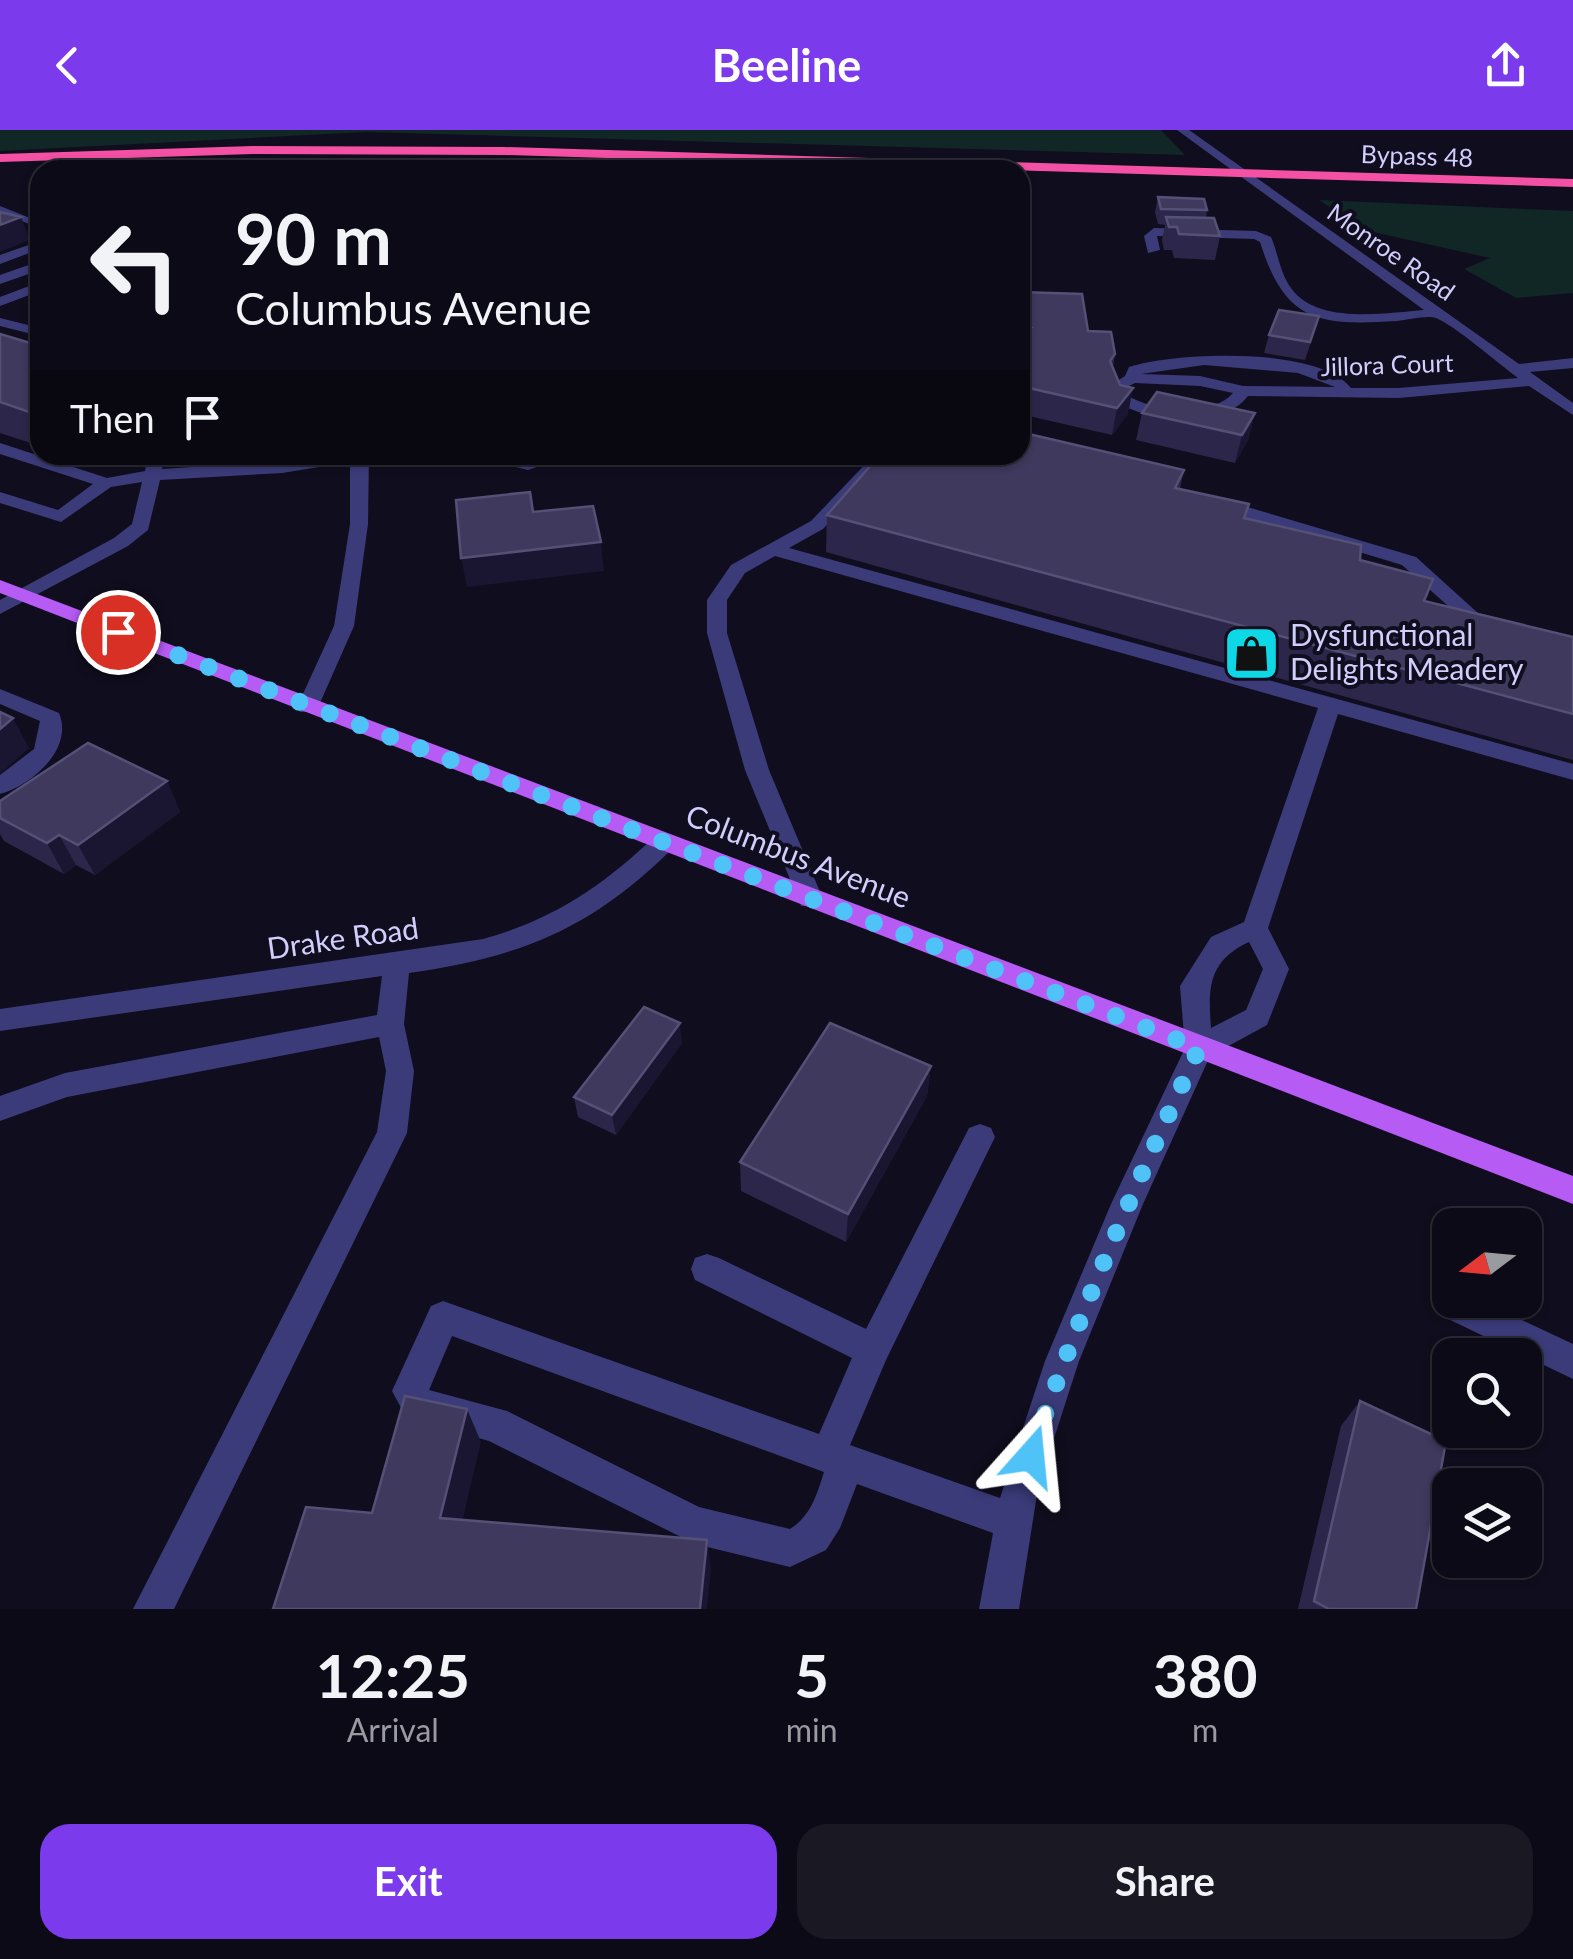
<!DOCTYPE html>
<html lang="en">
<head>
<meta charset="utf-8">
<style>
	body { margin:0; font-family:Lato,sans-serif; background:#1a1823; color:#f1f3f6; height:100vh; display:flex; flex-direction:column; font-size:38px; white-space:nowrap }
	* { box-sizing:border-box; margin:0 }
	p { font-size:32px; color:#9a9aa1 }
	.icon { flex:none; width:55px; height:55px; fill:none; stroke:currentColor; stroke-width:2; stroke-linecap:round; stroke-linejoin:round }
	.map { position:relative; height:1479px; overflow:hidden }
	.panel { display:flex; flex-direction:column; background:#0c0a16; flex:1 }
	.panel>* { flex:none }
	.guide { position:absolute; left:30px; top:30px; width:1000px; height:305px; border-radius:30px; box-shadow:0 2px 8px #0004,0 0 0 2px #2c2b35; background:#0c0a16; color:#f1f3f6; overflow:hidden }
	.needle { width:65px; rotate:254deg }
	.controls { position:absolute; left:1432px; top:1078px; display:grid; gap:20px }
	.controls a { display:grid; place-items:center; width:110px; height:110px; border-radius:20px; background:#0c0a16; box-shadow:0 2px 8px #0004,0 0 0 2px #2c2b35; font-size:50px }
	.pin { position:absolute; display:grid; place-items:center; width:85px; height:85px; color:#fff; margin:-42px; border:5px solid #fff; border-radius:50%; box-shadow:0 2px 10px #0007 }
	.me { position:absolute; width:110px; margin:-55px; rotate:18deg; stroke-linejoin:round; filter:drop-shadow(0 0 8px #0008) }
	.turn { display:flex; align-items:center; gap:35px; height:210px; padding:0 40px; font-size:45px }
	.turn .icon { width:130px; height:130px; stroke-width:2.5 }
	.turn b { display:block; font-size:70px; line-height:85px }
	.then { display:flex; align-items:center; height:95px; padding:0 40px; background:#0003; gap:20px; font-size:38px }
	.eta { display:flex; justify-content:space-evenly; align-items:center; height:170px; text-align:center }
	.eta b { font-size:60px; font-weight:700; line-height:70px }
	.action { display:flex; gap:20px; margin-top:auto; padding:20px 40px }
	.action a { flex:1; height:115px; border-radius:30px; background:#7c3aed; color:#fff; font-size:40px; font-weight:700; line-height:115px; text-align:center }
	.action a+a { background:#1a1823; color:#f1f3f6 }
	header { display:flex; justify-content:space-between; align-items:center; height:130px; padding:0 40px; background:#7c3aed; color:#fff; font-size:45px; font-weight:700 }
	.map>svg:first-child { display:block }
	.green { fill:#112726 }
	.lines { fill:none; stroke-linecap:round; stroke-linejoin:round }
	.minor { fill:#3b3b7a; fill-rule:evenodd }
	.major { fill:#b65bf4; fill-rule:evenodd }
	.highway { fill:#f450a4; fill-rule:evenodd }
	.wall { fill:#2c274a }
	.shaded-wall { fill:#1a1531 }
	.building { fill:#3e395d; stroke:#555076; stroke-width:2.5 }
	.route { stroke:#4fc3f7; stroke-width:18; stroke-dasharray:0 32.4 }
	.labels { text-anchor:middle; stroke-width:8; stroke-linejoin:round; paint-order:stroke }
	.far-street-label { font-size:25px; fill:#d1cdfc; stroke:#100d1e }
	.poi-label { font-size:30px; fill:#d1cdfc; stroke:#100d1e; text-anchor:start }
	.street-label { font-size:30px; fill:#d1cdfc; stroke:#100d1e }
</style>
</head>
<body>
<header><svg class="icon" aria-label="back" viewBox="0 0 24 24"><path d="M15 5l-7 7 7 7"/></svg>Beeline<svg class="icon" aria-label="share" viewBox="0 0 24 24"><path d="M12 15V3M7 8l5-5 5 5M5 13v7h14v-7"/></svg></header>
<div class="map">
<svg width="1573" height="1479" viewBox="0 0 1573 1479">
	<rect width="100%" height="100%" fill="#100d1e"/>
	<path class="green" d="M0,0H1161L1185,25L366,2L0,21Z
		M1319,70L1573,81V163L1516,168L1464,139L1490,128L1364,100Z"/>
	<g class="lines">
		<path class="minor" d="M1177,0H1189L1519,234L1573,228V238L1530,242L1573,273V285L1529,256L1399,268L1248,266C1221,301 1146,292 1113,270L1109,256L1125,246L1129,237C1175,222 1319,216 1351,258H1399L1518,248C1499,234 1454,195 1436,188C1426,185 1408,190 1397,191C1318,196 1285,192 1260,112L1254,109L1157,106L1160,120L1148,123L1144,106L1154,98L1256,101L1271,107C1278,123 1280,143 1291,158C1317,195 1386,183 1424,180ZM1204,235L1298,243L1335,257L1243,256L1200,246L1141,244ZM1135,253L1200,256L1233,263C1211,288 1152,282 1127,265L1125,258Z
			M0,76L40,92V104L27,93L0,84Z
			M40,111V119L0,134V125Z
			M40,131V140L0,154V145Z
			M40,152V161L0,176V167Z
			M0,188L40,198V206L0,196Z
			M0,313L107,348L145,341L148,325H166L162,339L369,325L368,394L354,496L316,582H300L297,577L334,496L350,394V332L282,343L160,350L148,400L128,416L0,484V470L114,408L132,394L142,352L111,357L61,392L0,373V362L58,380L93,354L0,324Z
			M469,325L528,330L572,325L528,340Z
			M874,325H893L823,399L789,418L1573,634V650L1338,584L1268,798L1289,839L1267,895L1210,926L1143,1074L1079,1231L1038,1358L1019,1479H979L993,1403L857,1354L840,1398L826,1420L790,1437L695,1414L489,1311L406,1287L392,1261L431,1176L443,1171L819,1304L852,1228L695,1150L691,1139L695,1128L707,1124L719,1128L866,1199L969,998L980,994L991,998L995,1007L886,1230L850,1315L1000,1368L1045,1231L1111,1074L1185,918L1180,856L1211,807L1244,792L1318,578L775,426L745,443L727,470V503L769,640L823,769L819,776H801L745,640L707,503V470L731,435L811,391ZM1249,812L1263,839L1246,880L1211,898C1208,858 1208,831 1249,812ZM452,1206L824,1342C817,1364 811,1386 790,1399L699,1377L507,1281L429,1260Z
			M1217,368L1416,427L1500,503L1497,507H1483L1402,435L1211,377L1208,373Z
			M0,559L59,583C74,619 32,655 0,664V645L34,619L40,591L0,574Z
			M663,705L675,713L672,719C591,799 521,827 409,843L404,894L414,941L407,1003L174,1479H133L377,1002L386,941L379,907L67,967L0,991V966L65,943L377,885L382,846L0,901V879L483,809C552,790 603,756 654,707Z
			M1450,1161V1170H1479L1573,1214V1249L1442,1186L1437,1175L1442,1164Z"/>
		<path class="major" d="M0,450L1573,1046V1074L0,463Z"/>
		<path class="highway" d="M253,16L504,17L1573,49V57L504,25L253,24L0,32V24Z"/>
	</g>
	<path class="wall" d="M1158,67L1207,80L1206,88L1220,106L1215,130L1174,128L1172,120H1164L1162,110L1165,95L1158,94L1155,82Z
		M1020,162L1088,201L1115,224L1113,237L1128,284L1112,305L1020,284Z
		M1314,203L1305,230L1264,223L1269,205Z
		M0,204L40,216V316L0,303Z
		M1142,283H1255L1248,310L1235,333L1136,310Z
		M443,325H467V330Z
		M1184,340L1180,359L1245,388L1360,430L1424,471L1573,507V630L826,422L827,385Z
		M167,651L180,682L95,745L76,735L64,744L4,711L0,704V671Z
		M682,913L616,1005L578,987L574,967Z
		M931,936L927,966L846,1112L741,1061L740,1032Z
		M1360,1271L1416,1479H1298L1341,1296Z"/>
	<path class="shaded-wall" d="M21,87L30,110L0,122V95Z
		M1133,258L1128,284L1112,305L1117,278Z
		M40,276V307L29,282Z
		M1255,283L1248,310L1235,333L1242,305Z
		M601,412L604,441L467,457L461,428Z
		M13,588L29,618L0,644V599Z
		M167,651L180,682L95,745L78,715Z
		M59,705L76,735L64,744L47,713Z
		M680,893L682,913L616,1005L612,985Z
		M931,936L927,966L846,1112L848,1084Z
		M467,1279L481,1312L456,1418L440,1388Z
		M707,1410L711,1439L707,1479H700Z"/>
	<path class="building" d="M1158,67L1204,69L1207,80L1161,79Z
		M0,82L21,87L0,95Z
		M1166,87L1214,88L1220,106L1179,104L1177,97H1169Z
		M1020,162L1082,164L1088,201L1111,202L1115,224L1110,231L1120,255L1133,258L1117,278L1020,256V210L1031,198L1020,197Z
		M1279,180L1319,186L1310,212L1269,205Z
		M0,204L40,216V276L29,282L0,272Z
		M1157,262L1255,283L1242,305L1142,283Z
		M1020,302L1184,340L1175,358L1249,374L1244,388L1361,415L1360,430L1433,449L1424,471L1573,507V584L827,385L880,325H1020Z
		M530,362L533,382L593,376L601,412L461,428L456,370Z
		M0,582L13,588L0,599Z
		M88,613L167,651L78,715L59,705L47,713L0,688V671Z
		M644,877L680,893L612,985L574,967Z
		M830,893L931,936L848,1084L740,1032Z
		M405,1266L467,1279L440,1388L707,1410L700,1479H273L306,1377L372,1383Z
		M1360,1271L1446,1311L1416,1479H1329L1314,1471Z"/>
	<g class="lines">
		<path class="route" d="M118,502L1199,918C1137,1052 1077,1186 1031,1326"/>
	</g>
	<defs>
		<symbol id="shop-square" viewBox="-11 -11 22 22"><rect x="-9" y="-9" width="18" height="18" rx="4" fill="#0fd8e6" stroke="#100d1e"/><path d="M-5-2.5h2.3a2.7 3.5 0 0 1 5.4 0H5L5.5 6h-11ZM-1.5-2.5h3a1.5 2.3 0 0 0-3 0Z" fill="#111"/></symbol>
	</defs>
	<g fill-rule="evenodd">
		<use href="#shop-square" x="1220" y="492" width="63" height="63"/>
	</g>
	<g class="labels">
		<g class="far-street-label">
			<text transform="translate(1417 26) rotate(2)" y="9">Bypass 48</text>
			<text transform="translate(1391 122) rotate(35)" y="9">Monroe Road</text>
			<text transform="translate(1387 235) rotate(-2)" y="9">Jillora Court</text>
		</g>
		<g class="poi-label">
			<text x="1290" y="516">Dysfunctional<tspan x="1290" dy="34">Delights Meadery</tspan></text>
		</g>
		<g class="street-label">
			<text transform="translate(798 727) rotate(21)" y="10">Columbus Avenue</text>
			<text transform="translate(343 809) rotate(-8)" y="10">Drake Road</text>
		</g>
	</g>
</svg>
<div class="controls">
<a><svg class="needle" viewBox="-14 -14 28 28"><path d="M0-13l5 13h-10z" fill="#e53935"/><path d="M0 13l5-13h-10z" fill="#9a9aa1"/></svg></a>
<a><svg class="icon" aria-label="search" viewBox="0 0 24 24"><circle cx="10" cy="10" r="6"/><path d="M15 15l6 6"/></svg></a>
<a><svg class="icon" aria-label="layers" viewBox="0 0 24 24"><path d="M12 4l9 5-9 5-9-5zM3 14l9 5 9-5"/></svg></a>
</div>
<div class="pin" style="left:118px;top:502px;background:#d93025"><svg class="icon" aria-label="arrive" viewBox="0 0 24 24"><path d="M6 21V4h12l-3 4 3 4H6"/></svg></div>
<svg class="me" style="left:1031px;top:1326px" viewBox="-20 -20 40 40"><path d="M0-17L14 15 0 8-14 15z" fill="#4fc3f7" stroke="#fff" stroke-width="4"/></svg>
<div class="guide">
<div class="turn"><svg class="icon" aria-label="left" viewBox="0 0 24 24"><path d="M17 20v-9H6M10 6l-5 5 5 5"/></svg><div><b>90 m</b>Columbus Avenue</div></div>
<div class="then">Then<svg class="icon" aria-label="arrive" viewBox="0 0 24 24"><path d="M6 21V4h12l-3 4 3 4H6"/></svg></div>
</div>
</div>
<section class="panel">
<div class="eta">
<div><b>12:25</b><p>Arrival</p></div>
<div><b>5</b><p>min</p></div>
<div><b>380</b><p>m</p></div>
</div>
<div class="action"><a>Exit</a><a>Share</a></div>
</section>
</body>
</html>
